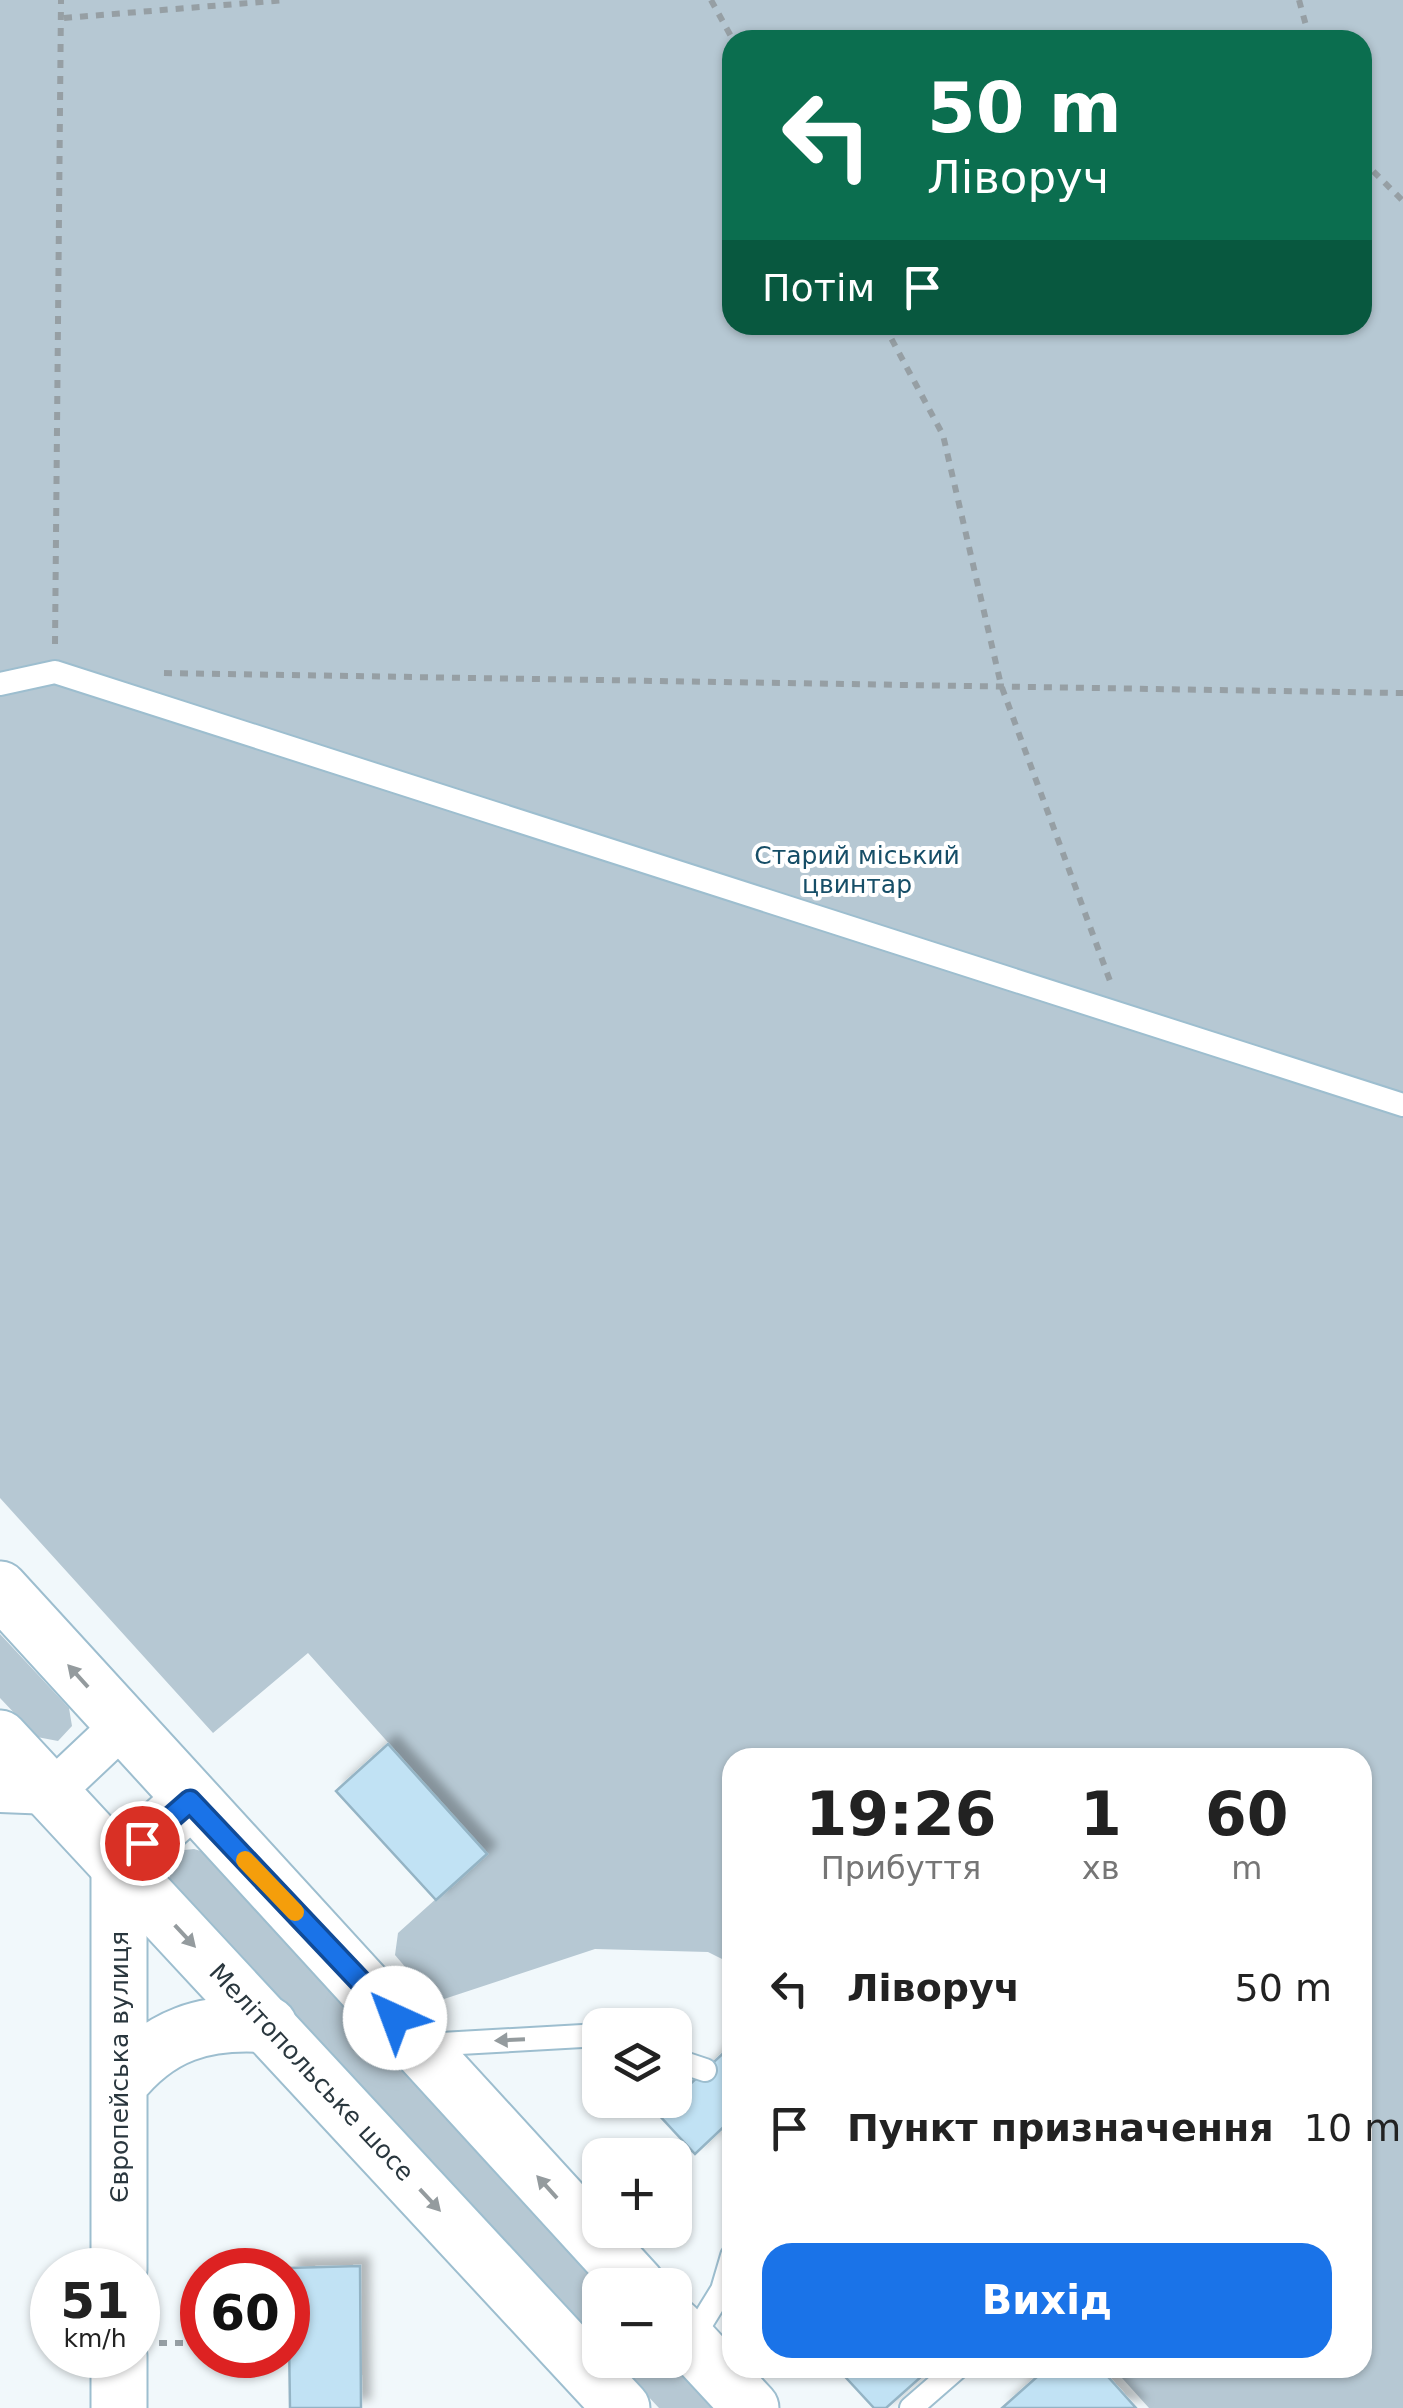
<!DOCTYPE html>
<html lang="uk">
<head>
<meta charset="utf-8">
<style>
	body { margin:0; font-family:"DejaVu Sans",sans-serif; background:#f6f6f6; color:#222; height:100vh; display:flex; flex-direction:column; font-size:38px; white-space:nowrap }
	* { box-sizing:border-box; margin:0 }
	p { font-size:32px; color:#767676 }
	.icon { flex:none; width:55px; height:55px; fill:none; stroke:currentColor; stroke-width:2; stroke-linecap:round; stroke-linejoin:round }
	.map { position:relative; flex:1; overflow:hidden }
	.drawer { position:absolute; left:722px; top:1748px; width:650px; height:630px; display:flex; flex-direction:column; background:#fff; border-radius:30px; box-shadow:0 2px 8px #0004 }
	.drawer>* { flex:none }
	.top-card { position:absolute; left:722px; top:30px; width:650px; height:305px; border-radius:30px; box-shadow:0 2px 8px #0004; background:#0b6e4f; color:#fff; overflow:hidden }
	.controls { position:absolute; left:582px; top:2008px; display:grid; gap:20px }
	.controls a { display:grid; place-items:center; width:110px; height:110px; border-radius:20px; background:#fff; box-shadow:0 2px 8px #0004; font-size:50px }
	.speed { position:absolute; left:30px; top:2248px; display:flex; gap:20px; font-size:50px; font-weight:700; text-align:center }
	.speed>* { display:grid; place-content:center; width:130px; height:130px; border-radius:50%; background:#fff; box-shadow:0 2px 8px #0004; line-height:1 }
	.speed small { font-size:25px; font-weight:400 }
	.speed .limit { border:15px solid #d22; background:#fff; color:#111 }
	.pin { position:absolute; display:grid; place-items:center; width:85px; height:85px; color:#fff; margin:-42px; border:5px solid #fff; border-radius:50%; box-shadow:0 2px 10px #0007 }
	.me { position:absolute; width:110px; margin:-55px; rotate:317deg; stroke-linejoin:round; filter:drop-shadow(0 0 8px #0008) }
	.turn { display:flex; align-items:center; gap:35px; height:210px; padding:0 40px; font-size:45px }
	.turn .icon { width:130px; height:130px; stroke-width:2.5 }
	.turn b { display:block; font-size:70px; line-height:85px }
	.then { display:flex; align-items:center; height:95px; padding:0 40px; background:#0003; gap:20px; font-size:38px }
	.eta { display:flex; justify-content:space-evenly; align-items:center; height:170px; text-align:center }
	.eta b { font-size:60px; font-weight:800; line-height:70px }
	.button { display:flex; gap:20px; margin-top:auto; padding:20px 40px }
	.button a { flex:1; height:115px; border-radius:30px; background:#1a73e8; color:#fff; font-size:40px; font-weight:800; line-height:115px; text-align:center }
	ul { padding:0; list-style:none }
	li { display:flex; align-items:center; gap:30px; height:140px; padding:0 40px }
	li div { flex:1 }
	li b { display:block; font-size:38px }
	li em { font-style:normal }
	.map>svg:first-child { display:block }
	.green { fill:#b6c8d3; fill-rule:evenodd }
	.building { fill:#c1e2f4; stroke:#94b4c5; stroke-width:2.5; filter:url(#shadow) }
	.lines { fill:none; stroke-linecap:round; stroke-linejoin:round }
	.lane-casing { stroke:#9dbecf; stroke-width:26 }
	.street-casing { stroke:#9dbecf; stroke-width:46 }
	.secondary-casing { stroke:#9dbecf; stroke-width:59 }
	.primary-casing { stroke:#9dbecf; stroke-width:59 }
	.path { stroke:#969fa4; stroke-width:6; stroke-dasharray:8 8; stroke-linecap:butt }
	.lane { stroke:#fff; stroke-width:22 }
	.street { stroke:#fff; stroke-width:42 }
	.secondary { stroke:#fff; stroke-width:55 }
	.primary { stroke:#fff; stroke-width:55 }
	.oneway { fill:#949b9e }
	.route-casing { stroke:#114b97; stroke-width:25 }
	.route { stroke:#1a73e8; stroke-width:18 }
	.slow { stroke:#f59e0b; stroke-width:18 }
	.labels { text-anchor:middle; stroke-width:8; stroke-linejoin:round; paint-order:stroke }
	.park-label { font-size:25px; fill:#164e67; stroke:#fff }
	.street-label { font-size:25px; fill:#2a373e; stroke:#fff }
</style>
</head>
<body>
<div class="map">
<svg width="1403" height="2408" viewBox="0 0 1403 2408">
	<defs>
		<filter id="shadow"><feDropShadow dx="9" dy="-9" stdDeviation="5" flood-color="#0004"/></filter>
	</defs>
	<rect width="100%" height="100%" fill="#f1f8fb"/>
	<path class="green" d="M0,0H1403V2408H1149L1113,2368H1362V1758H732V1964L708,1952L595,1949L435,2002L395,1955L398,1933L487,1853L308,1653L213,1733L0,1498ZM732,40H1362V325H732Z
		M0,1634L69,1708L72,1726L58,1741L37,1737L0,1698Z
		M194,1849L204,1852L600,2285V2345L170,1883V1863L184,1850Z
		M614,2360H675L719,2408H659Z"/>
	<path class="building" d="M388,1744L487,1854L436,1900L336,1791Z
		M732,2045V2119L695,2154L658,2114Z
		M360,2266L361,2408H290L288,2268Z
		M837,2368H931L886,2408H874Z
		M1047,2368H1100L1136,2408H1002Z"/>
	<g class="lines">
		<defs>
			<path id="lane" d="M0,684L55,672L1403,1105
				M424,2045L600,2035
				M675,2060L705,2070
				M690,2342L722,2290L732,2256
				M911,2408L957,2368"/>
			<path id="street" d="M0,1791L51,1793L122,1726"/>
			<path id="secondary" d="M119,2085C159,2034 205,2020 269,2025
				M119,2270V1864L190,1801
				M119,2355V2408"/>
			<path id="primary" d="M0,1589L637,2285
				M0,1738L622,2408
				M675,2326L751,2408"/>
		</defs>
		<use href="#lane" class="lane-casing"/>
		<use href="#street" class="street-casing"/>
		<use href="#secondary" class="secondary-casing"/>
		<use href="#primary" class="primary-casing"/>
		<path class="path" d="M711,0L733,40
			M1299,0L1310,40
			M64,18L286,0
			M1362,160L1403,201
			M884,325L943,435L1001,685L1110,981
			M55,644L61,0
			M164,673L1403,693
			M159,2343H202
			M288,2344H289"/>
		<use href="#lane" class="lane"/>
		<use href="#street" class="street"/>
		<use href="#secondary" class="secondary"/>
		<use href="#primary" class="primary"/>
	</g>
	<defs><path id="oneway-solid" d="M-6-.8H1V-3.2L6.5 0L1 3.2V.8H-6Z" transform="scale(2.5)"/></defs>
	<g class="oneway">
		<use href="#oneway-solid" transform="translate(78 1676) rotate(-132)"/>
		<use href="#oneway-solid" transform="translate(185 1936) rotate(47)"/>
		<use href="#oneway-solid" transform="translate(510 2040) rotate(177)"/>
		<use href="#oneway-solid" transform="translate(547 2187) rotate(-132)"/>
		<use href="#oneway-solid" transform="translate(430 2200) rotate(47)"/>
	</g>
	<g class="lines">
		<defs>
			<path id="route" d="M142,1843L190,1801L395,2018"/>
		</defs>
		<use href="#route" class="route-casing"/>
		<use href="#route" class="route"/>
		<path class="slow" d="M245,1860L295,1912"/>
	</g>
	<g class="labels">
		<g class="park-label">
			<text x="857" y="864">Старий міський<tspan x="857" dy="29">цвинтар</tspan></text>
		</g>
		<g class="street-label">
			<text transform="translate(119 2067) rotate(-90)" y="9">Європейська вулиця</text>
			<text transform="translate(312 2072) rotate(47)" y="9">Мелітопольське шосе</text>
		</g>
	</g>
</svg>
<div class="controls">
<a><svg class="icon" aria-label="layers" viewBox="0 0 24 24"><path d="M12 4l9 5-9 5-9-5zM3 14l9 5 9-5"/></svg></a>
<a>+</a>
<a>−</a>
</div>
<div class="speed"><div>51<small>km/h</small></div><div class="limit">60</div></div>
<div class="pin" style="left:142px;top:1843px;background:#d93025"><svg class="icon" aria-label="arrive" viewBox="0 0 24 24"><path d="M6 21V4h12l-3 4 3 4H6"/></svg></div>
<svg class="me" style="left:395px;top:2018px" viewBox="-20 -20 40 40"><circle r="19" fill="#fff"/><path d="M0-13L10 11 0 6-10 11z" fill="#1a73e8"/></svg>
<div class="top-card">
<div class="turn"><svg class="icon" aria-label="left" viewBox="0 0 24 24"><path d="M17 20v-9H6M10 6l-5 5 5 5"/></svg><div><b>50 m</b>Ліворуч</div></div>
<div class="then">Потім<svg class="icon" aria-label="arrive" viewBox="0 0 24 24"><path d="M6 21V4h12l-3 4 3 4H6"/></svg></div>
</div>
<section class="drawer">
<div class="eta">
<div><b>19:26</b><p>Прибуття</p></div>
<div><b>1</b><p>хв</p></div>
<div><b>60</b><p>m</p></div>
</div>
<ul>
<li><svg class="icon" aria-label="left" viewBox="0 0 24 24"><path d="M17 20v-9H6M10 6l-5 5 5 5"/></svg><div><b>Ліворуч</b></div><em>50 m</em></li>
<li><svg class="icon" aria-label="arrive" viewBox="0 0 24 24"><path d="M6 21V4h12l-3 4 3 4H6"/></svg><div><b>Пункт призначення</b></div><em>10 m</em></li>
</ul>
<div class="button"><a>Вихід</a></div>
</section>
</div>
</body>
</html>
